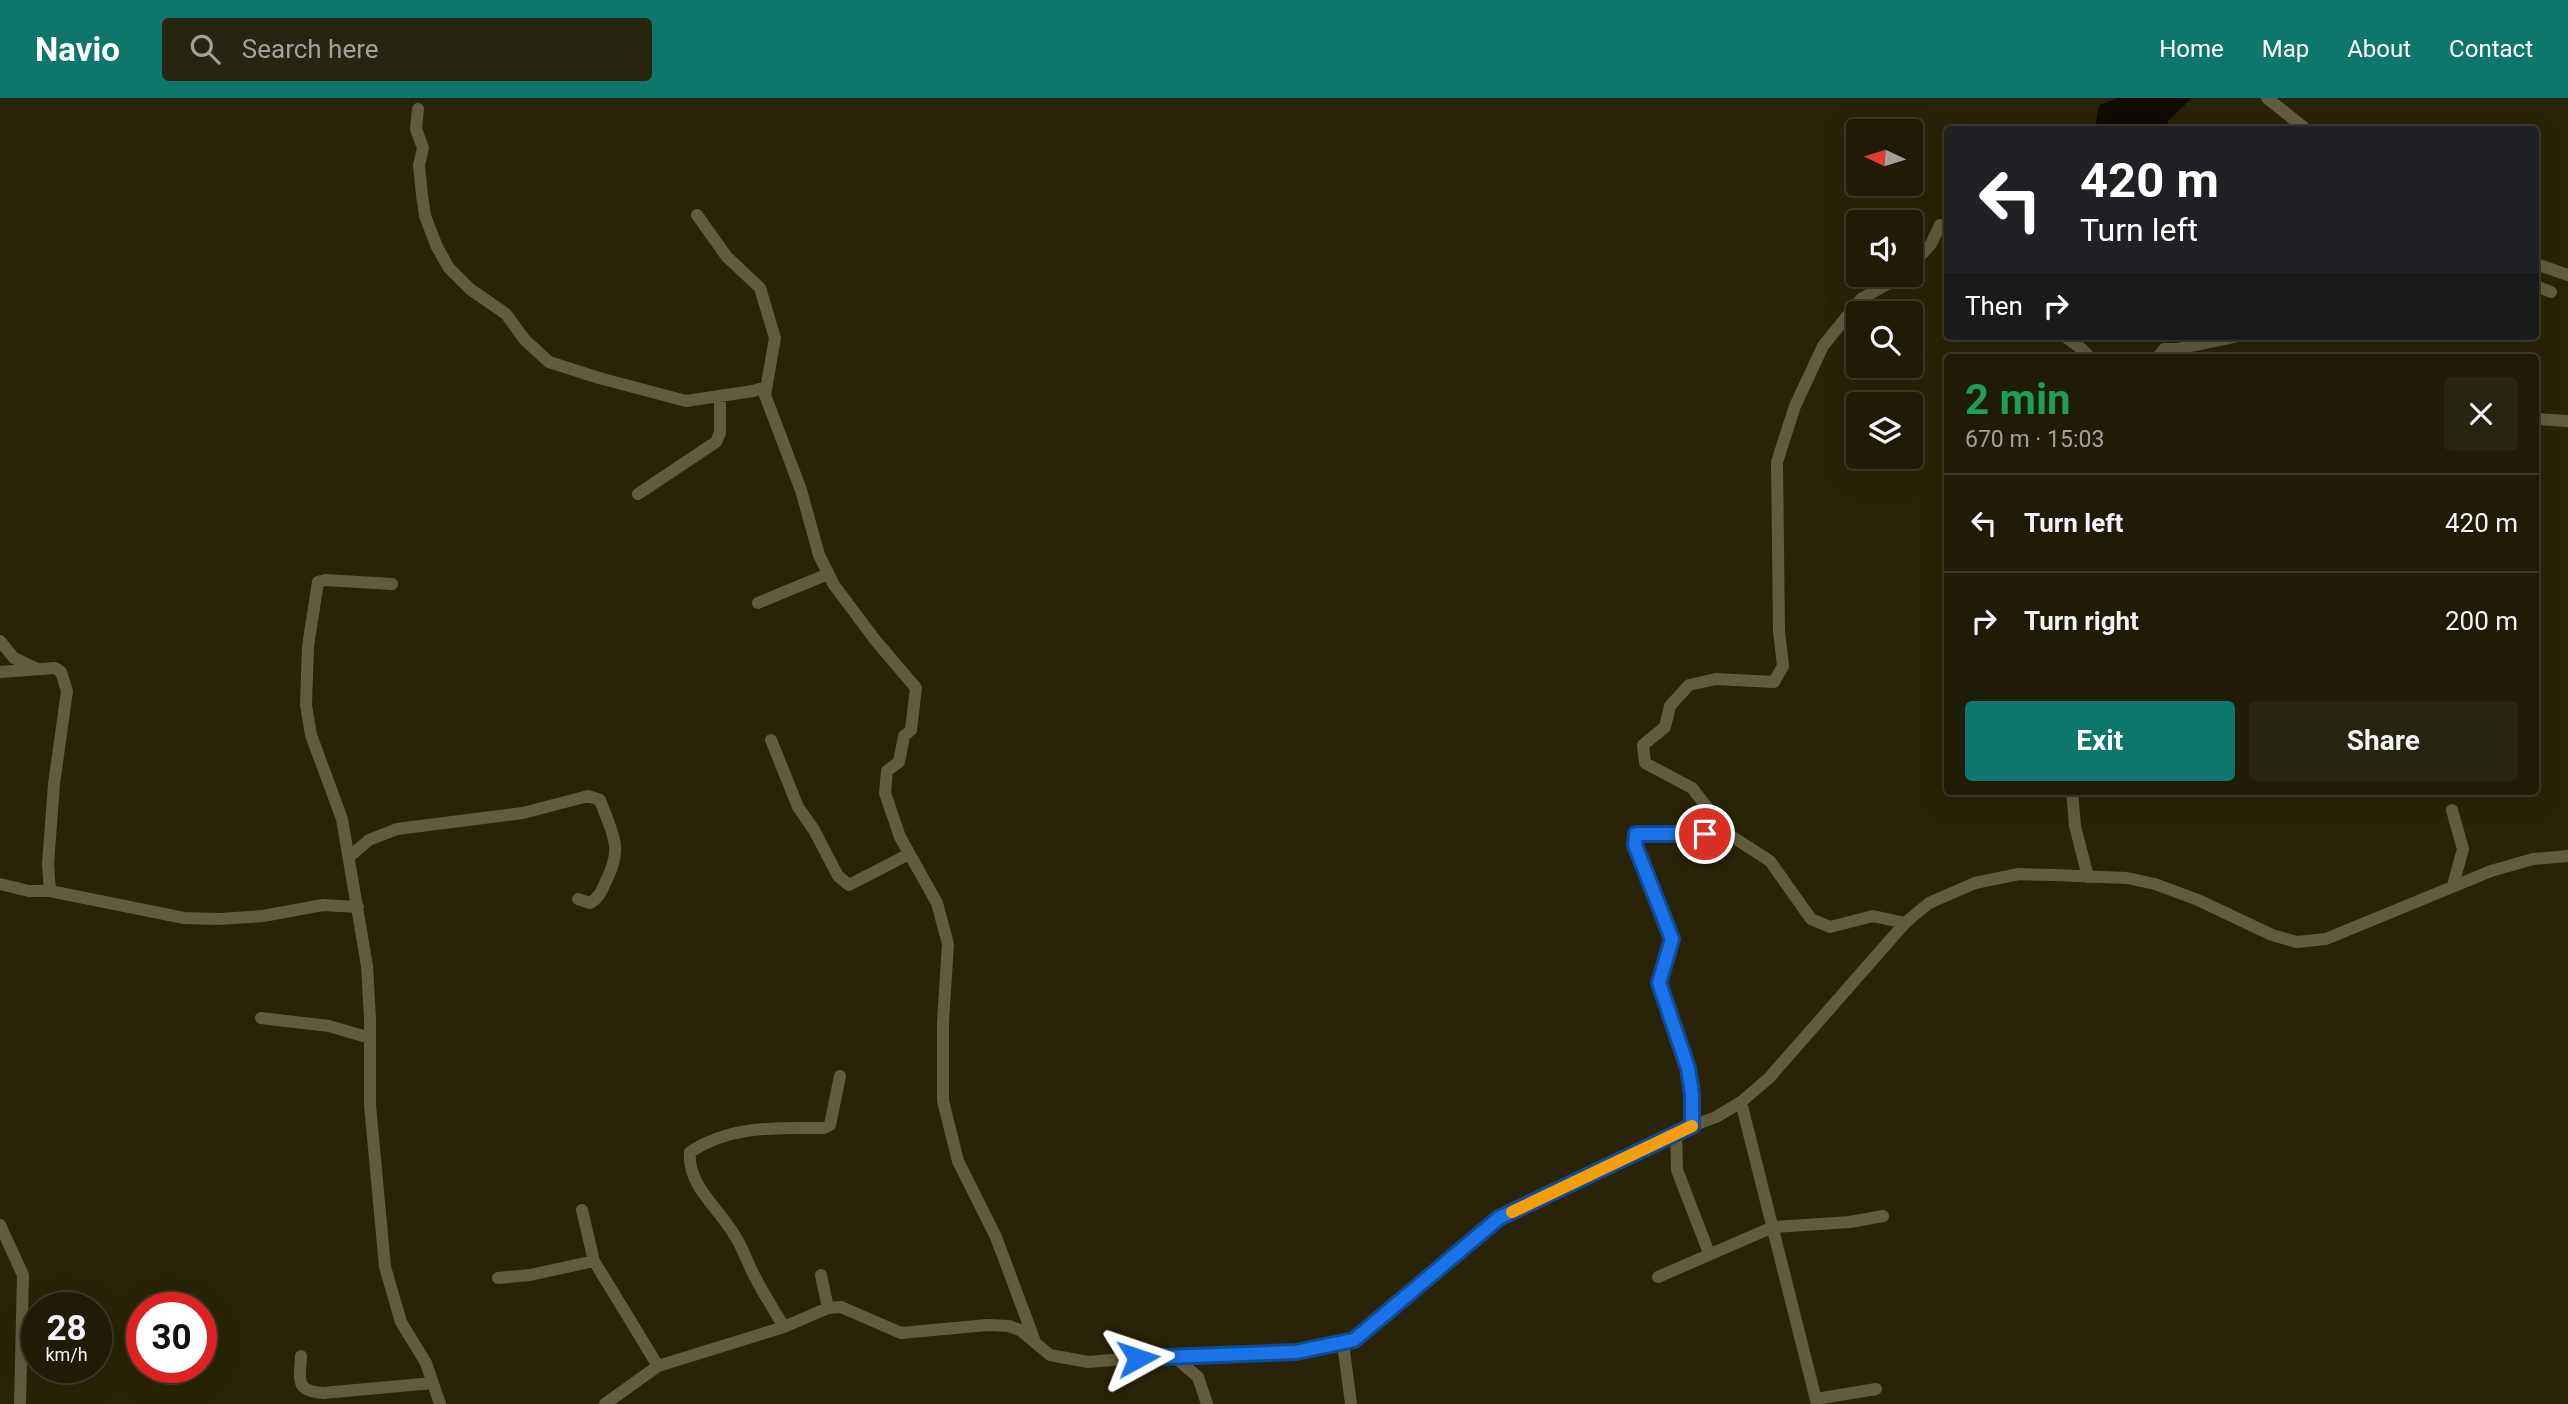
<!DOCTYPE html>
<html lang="en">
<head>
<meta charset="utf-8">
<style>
	body { margin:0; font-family:Roboto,sans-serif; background:#27240f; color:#f1f3f6; height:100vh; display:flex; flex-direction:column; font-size:26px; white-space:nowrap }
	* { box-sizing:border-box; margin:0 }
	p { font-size:23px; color:#a1a19a }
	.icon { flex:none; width:38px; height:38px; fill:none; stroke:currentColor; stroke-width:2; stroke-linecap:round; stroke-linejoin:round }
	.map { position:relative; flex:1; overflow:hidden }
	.side { position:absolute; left:1944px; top:256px; width:595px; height:441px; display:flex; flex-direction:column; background:#1f1b05; border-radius:7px; box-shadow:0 7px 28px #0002,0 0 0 2px #3c3927 }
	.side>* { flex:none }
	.top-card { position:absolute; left:1944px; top:28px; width:595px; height:214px; border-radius:7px; box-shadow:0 7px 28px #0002,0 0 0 2px #3c3927; background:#202124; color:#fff; overflow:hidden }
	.needle { width:46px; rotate:274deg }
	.buttons { position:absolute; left:1846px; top:21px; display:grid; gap:14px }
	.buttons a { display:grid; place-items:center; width:77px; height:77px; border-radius:7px; background:#1f1b05; box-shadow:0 7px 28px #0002,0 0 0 2px #3c3927; font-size:35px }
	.speed { position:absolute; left:21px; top:1194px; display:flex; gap:14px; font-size:35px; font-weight:700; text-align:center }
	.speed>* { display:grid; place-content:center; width:91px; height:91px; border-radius:50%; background:#1f1b05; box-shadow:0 7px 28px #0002,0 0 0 2px #3c3927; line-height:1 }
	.speed small { font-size:18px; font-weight:400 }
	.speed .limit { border:10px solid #d22; background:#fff; color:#111 }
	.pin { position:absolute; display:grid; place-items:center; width:60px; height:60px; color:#fff; margin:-30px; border:4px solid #fff; border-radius:50%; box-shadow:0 2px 7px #0007 }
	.me { position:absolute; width:77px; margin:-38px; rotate:85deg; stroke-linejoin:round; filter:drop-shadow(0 0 5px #0008) }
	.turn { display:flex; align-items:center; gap:24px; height:147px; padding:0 21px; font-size:32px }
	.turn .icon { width:91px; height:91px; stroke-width:2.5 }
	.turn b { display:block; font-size:49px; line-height:60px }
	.then { display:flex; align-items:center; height:66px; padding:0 21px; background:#0003; gap:14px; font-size:26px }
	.round { display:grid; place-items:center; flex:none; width:74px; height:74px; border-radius:7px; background:#27240f }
	.summary { display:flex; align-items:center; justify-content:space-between; height:119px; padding:0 21px }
	h1 { font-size:42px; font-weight:700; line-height:52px; color:#1e9e55 }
	.button { display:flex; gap:14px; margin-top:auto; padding:14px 21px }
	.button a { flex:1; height:80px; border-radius:7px; background:#0f766e; color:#fff; font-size:28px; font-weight:700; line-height:80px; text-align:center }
	.button a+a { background:#27240f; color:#f1f3f6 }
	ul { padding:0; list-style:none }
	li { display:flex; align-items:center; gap:21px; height:98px; padding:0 21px; border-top:2px solid #3c3927 }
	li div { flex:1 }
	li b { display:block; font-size:26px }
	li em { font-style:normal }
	header { display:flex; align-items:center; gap:42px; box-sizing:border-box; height:98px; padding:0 35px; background:#0f766e; color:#fff }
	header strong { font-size:33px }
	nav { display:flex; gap:38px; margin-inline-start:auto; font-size:24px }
	.search { width:490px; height:63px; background:#27240f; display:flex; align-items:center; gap:18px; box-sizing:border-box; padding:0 24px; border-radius:7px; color:#a1a19a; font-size:26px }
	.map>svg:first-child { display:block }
	.water { fill:#100a00 }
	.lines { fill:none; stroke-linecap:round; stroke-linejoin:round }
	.minor { stroke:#625c3f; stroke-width:12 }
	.route-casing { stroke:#114b97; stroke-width:18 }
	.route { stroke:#1a73e8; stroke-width:12 }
	.slow { stroke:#f59e0b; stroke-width:12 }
</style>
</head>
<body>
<header>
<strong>Navio</strong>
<div class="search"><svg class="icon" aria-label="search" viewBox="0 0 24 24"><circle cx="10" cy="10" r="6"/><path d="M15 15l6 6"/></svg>Search here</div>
<nav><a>Home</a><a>Map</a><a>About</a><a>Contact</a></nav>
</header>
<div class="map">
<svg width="2568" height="1306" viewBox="0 0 2568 1306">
	<rect width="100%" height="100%" fill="#292407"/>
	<path class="water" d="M2118,0H2192L2168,23L2166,31H2095L2099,7Z"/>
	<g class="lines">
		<path class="minor" d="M2267,0L2307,32
			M418,11L416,31L423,50L419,67L422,97L425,118L437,149L449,170L470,191L506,216L525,242L549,264L599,280L686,303L753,293L766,289
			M697,117L727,159L760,190L775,240L765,297L801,392L819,457L834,487L876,543L916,590L911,632L904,638L899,664L887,673L885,695L900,739L937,805L948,846L943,924V1003L958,1063L996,1139L1034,1241
			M2536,166L2568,177
			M1911,168L1931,146L1940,127
			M2536,188L2551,194
			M2064,238L2082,251L2089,259
			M2158,259L2164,251H2177L2239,238
			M2536,321L2568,323
			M638,396L716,344L720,335V298
			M392,486L325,482L318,484L308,548L306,607L311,637L342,721L367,868L370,921V1007L385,1169L401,1224L426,1265L440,1306
			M758,505L828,476
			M0,543L14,560L35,570
			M0,574L55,570L61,574L67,593L54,686L48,766L50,793L184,820L220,821L263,818L323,807L358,809
			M771,642L798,709L814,732L838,778L849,787L909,756
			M2072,693L2075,728L2088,779
			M2452,712L2463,751L2453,787
			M1728,736L1770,763L1811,821L1830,829L1873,818L1905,825
			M349,759L369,742L397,731L523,715L588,698L600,702C612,736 624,748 606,783C602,792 599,800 590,805L578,801
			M0,786L29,793H50
			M261,920L329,928L370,940
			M1741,1004L1817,1306
			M1692,1028V996L1688,970L1659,885L1672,841L1635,747L1636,736H1728L1692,690L1645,665L1643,647L1665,629L1670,608L1689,587L1716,581L1774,584L1783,568L1779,533L1777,364L1795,308L1823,248L1861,201L1903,177
			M1676,1034L1677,1072L1709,1155
			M582,1112L594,1163L658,1268
			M0,1127L23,1177L20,1306
			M821,1177L828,1210
			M1658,1179L1773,1129L1850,1124L1883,1118
			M498,1180L530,1177L594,1163
			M784,1229C774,1212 763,1195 754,1177C747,1164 743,1150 735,1138C720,1111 687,1088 690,1054C732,1027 776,1030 824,1030L830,1027L840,978
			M1343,1245L1351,1306
			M1172,1257L1198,1279L1207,1306
			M301,1258C300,1281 294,1293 323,1295L433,1285
			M1816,1301L1876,1291
			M605,1306L658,1268L784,1229L828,1210L841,1209L901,1235L987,1227L1009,1228L1020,1232L1050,1257L1088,1264L1172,1257L1296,1254L1354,1242L1499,1120L1676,1034L1716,1019L1741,1004L1769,980L1905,825L1929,805L1975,785L2019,776L2053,777L2127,780L2155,786L2198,802L2272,837L2297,844L2326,841L2491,773L2533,761L2568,758"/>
	</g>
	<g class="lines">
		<defs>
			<path id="route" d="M1138,1260L1296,1254L1354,1242L1499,1120L1692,1028V996L1688,970L1659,885L1672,841L1635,747L1636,736H1705"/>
		</defs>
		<use href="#route" class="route-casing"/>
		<use href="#route" class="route"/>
		<path class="slow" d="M1512,1114L1692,1028"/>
	</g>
</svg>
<div class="buttons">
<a><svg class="needle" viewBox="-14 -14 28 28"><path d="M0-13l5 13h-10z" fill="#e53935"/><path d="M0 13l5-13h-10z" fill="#a1a19a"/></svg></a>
<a><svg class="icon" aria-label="sound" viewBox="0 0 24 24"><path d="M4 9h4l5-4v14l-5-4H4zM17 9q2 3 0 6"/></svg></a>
<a><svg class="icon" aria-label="search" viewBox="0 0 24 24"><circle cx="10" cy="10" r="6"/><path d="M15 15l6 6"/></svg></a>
<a><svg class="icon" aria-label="layers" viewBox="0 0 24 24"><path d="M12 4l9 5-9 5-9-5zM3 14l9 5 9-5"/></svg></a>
</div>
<div class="speed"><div>28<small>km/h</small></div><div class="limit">30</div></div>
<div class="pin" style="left:1705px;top:736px;background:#d93025"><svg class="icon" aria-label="arrive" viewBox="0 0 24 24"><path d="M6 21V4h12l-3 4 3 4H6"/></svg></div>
<svg class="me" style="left:1138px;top:1260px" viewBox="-20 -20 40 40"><path d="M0-17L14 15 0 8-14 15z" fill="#1a73e8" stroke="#fff" stroke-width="4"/></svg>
<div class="top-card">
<div class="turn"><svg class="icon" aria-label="left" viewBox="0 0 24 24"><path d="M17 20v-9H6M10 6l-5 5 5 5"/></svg><div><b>420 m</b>Turn left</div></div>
<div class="then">Then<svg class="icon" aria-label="right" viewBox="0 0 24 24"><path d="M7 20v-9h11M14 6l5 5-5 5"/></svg></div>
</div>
<section class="side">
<div class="summary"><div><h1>2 min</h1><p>670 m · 15:03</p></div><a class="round"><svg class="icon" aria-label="close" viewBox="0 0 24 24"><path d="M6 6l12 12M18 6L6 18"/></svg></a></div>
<ul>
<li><svg class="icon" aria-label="left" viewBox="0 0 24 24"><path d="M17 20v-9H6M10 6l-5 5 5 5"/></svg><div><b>Turn left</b></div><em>420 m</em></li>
<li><svg class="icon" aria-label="right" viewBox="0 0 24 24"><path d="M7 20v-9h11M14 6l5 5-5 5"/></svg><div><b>Turn right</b></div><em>200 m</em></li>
</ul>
<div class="button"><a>Exit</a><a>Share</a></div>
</section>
</div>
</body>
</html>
